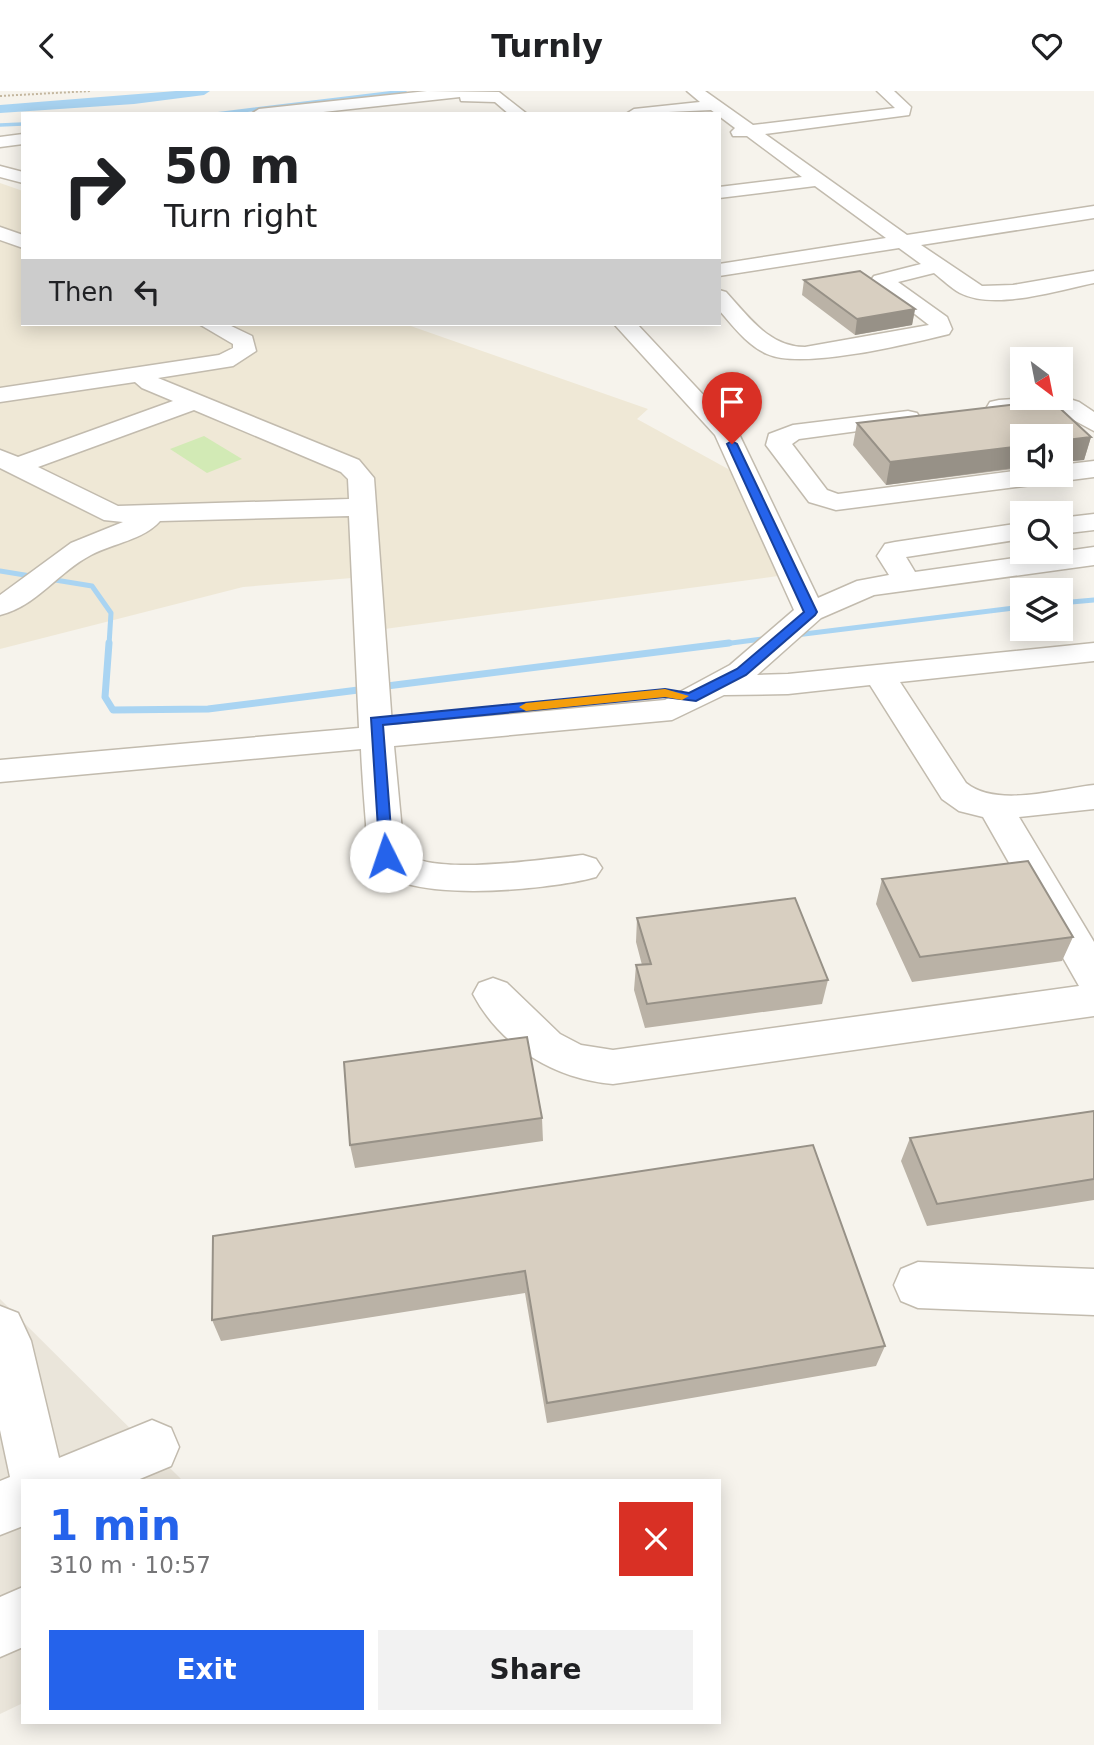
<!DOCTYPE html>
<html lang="en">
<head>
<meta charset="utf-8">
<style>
	body { margin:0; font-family:"DejaVu Sans",sans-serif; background:#f2f2f2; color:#202124; height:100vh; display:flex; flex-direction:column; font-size:26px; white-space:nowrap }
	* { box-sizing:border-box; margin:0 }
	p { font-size:23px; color:#757577 }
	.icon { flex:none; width:38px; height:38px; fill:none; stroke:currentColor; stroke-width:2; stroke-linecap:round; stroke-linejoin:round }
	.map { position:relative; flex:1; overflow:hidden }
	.drawer { position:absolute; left:21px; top:1388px; width:700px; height:245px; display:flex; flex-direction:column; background:#fff; border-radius:0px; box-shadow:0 4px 18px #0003 }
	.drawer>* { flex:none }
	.top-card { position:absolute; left:21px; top:21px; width:700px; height:214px; border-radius:0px; box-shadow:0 4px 18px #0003; background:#fff; color:#202124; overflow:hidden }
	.needle { width:46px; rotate:148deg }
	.tools { position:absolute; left:1010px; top:256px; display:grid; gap:14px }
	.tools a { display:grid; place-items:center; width:63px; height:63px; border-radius:0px; background:#fff; box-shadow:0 4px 18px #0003; font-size:35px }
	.pin { position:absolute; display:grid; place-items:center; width:60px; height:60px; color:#fff; margin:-72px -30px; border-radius:50% 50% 50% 0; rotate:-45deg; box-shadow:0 0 7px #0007 }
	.pin .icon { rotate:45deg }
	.me { position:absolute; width:77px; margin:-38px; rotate:356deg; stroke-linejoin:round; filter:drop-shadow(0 0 5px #0008) }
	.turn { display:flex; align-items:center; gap:24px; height:147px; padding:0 28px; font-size:32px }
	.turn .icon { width:91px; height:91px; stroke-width:2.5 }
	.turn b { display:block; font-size:49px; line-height:60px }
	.then { display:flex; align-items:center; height:66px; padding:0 28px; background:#0003; gap:14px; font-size:26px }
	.round { display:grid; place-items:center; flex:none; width:74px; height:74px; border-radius:0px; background:#f2f2f2 }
	.summary { display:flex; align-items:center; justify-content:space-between; height:119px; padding:0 28px }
	h1 { font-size:42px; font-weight:600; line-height:52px; color:#2563eb }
	.action { display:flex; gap:14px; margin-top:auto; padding:14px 28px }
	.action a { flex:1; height:80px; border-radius:0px; background:#2563eb; color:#fff; font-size:28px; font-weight:600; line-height:80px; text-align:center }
	.action a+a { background:#f2f2f2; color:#202124 }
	header { display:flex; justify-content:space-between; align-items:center; height:91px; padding:0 28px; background:#fff; font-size:32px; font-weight:600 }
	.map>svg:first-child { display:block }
	.residential { fill:#eae5da }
	.education { fill:#efe8d6 }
	.green { fill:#d2eab5 }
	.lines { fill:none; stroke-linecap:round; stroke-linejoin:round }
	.stream-far2 { stroke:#a9d4f2; stroke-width:3.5 }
	.stream-far1 { stroke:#a9d4f2; stroke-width:5 }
	.stream { stroke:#a9d4f2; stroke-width:7 }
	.canal { fill:#a9d4f2; fill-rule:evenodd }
	.minor-casing { stroke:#c2bbae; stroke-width:3 }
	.path { stroke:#c4b79f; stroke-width:2; stroke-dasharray:2 2; stroke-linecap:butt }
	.minor { fill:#fff; fill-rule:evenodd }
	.wall { fill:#bab2a6 }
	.shaded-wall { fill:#979187 }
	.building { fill:#d8cfc1; stroke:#979187; stroke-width:2 }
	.route { fill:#2563eb; stroke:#184099; stroke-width:2 }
	.slow { fill:#f59e0b }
</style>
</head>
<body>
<header><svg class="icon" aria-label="back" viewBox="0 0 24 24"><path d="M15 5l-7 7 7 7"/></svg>Turnly<svg class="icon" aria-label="heart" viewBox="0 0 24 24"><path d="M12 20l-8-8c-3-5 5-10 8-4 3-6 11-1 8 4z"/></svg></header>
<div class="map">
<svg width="1094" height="1654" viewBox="0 0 1094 1654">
	<rect width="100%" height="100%" fill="#f6f3ec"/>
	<path class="residential" d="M0,1208L182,1389L23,1390V1612L0,1623Z"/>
	<path class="education" d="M0,92L23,100V233H405L648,318L637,328L739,384L778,485L355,542L352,487L243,496L0,558Z"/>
	<path class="green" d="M204,345L242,368L207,382L170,358Z"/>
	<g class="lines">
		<path class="stream-far2" d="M216,23L405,0
			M0,34L23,33"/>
		<path class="stream-far1" d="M0,480L92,495L111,522L109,554
			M1060,512L1094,509
			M796,544L1022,516
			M716,554L769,547"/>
		<path class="stream" d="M109,552L105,606L113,619L208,618L366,598
			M379,596L729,552"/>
		<path class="canal" d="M176,0H210L204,4L134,13L0,22V14Z"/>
		<defs>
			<path id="minor" d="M427,0L499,1L527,23H509L495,11L461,10L460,6L305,23H251L259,18Z
				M687,0H705L753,34L895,17L877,0H894L911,16L909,24L765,43L907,144L1094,115V127L921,154L982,195L1013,194L1094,180V192C1058,199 995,220 960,202C951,197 943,189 934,182L898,191L947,226L952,238L949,243C908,253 802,279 767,263C747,254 733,235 719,219V199L726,201C749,226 769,256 805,256L929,234L871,189L874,185L921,173L899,157L719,185V173L886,147L815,95L719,107V96L802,86L747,45H733L731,41L735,37L711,19L626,23L634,18L700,11Z
				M23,43V53L0,56V46Z
				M0,75L23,81V92L0,86Z
				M0,136L23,144V157L0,149Z
				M199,233H227L252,245L256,260L233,275L158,287L359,369L374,387L392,634L665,609L730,574L794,519L715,344L614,233H637L738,341L818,507L857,490L889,484L877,465L885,453L895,451L1022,432V448L906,466L915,481L1094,456V474L874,504L821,527L757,584L788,583L1094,552V570L900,591L966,692C997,717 1057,698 1094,694V718L1019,726L1094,851V925L613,993C555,988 501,956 473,903L479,892L493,887L507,892L560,943L581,954L613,959L1079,895L983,726L959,720L942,708L870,594L788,603L724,604L672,629L394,655L404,761C430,786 545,768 583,764L596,768L602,777L596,786C555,798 384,818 368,765C365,756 366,743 366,733C364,708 362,683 361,658L0,691V669L359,637L349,425L160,430C143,449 114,452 91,464C58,481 37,515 0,524V504L71,452L123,431L104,429L0,377V359L18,366L173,310L142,297L135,291L0,311V297L219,264L233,257V253ZM194,319L341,381L348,388L349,408L118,415L38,376Z
				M1060,305L1079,311L1094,321V340L1055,319L999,323L990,321L987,316L990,311L999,309Z
				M908,320L917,322L920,327L917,332L799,348L792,353L827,399L838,403L1022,379V383H1060V374L1094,370V386L836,419L809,411L766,354L769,343L793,334Z
				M1094,423V439L1060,443V427Z
				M918,1171L1094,1178V1224L918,1217L901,1210L894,1194L901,1178Z
				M0,1215L18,1222L31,1250L59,1367L152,1329L171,1337L179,1356L171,1375L135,1390H23V1435L0,1444V1390L10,1386L0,1339Z
				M23,1496V1556L0,1566V1506Z"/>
		</defs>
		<use href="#minor" class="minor-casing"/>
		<path class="path" d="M0,5L91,0"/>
		<use href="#minor" class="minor"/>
	</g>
	<path class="wall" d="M804,189L915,218L912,234L855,244L802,204Z
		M857,332L1091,346L1084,369L1060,371V345H1022V377L886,394L853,354Z
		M882,788L1073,846L1062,870L912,891L876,813Z
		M637,827L828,889L822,913L645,937L634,899L636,874H642L636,851Z
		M1094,1020V1109L927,1135L901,1070L910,1047Z
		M542,1027L543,1050L355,1077L350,1054Z
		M813,1054L885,1255L876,1275L547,1332L525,1202L221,1250L212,1229Z"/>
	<path class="shaded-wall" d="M915,218L912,234L855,244L857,228Z
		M1091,346L1084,369L1060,371V354L1067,349Z
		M1022,355V376L886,394L890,371Z"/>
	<path class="building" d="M860,180L915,218L857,228L804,189Z
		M1051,309L1091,346L1067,349L1064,354H1060V345H1022V355L890,371L857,332Z
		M1028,770L1073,846L920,866L882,788Z
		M795,807L828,889L647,913L636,874L651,873L637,827Z
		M527,946L542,1027L350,1054L344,971Z
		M1094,1020V1088L937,1113L910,1047Z
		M813,1054L885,1255L547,1312L525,1180L212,1229L213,1145Z"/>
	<path class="route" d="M732,350L737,353L817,521L815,524L746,584L696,610L665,606L383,634L393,765L391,769H380L371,627L665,598L689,602L737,578L804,521L727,353Z"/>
	<path class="slow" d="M665,598L689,605L682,609L665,606L526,620L519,616L526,612Z"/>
</svg>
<div class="tools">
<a><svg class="needle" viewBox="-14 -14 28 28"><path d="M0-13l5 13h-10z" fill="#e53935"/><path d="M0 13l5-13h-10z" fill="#757577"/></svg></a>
<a><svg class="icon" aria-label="sound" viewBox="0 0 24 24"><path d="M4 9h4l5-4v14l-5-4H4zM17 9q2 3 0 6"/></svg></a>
<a><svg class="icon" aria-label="search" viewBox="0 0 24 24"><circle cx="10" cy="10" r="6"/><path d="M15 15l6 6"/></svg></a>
<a><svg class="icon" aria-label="layers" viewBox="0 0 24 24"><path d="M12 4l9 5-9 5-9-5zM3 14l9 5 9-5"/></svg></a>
</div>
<div class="pin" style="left:732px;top:353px;background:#d93025"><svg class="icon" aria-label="arrive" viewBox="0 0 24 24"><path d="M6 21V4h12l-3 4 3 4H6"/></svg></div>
<svg class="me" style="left:386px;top:765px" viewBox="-20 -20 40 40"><circle r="19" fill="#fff"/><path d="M0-13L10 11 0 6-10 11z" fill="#2563eb"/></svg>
<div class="top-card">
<div class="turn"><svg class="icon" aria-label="right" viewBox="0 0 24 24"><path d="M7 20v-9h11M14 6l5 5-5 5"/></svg><div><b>50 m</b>Turn right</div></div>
<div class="then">Then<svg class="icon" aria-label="left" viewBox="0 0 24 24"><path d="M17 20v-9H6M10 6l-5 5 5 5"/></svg></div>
</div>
<section class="drawer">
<div class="summary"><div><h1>1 min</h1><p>310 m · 10:57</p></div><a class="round" style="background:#d93025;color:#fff"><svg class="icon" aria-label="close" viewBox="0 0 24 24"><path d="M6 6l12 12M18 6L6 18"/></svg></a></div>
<div class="action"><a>Exit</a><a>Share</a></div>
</section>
</div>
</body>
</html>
